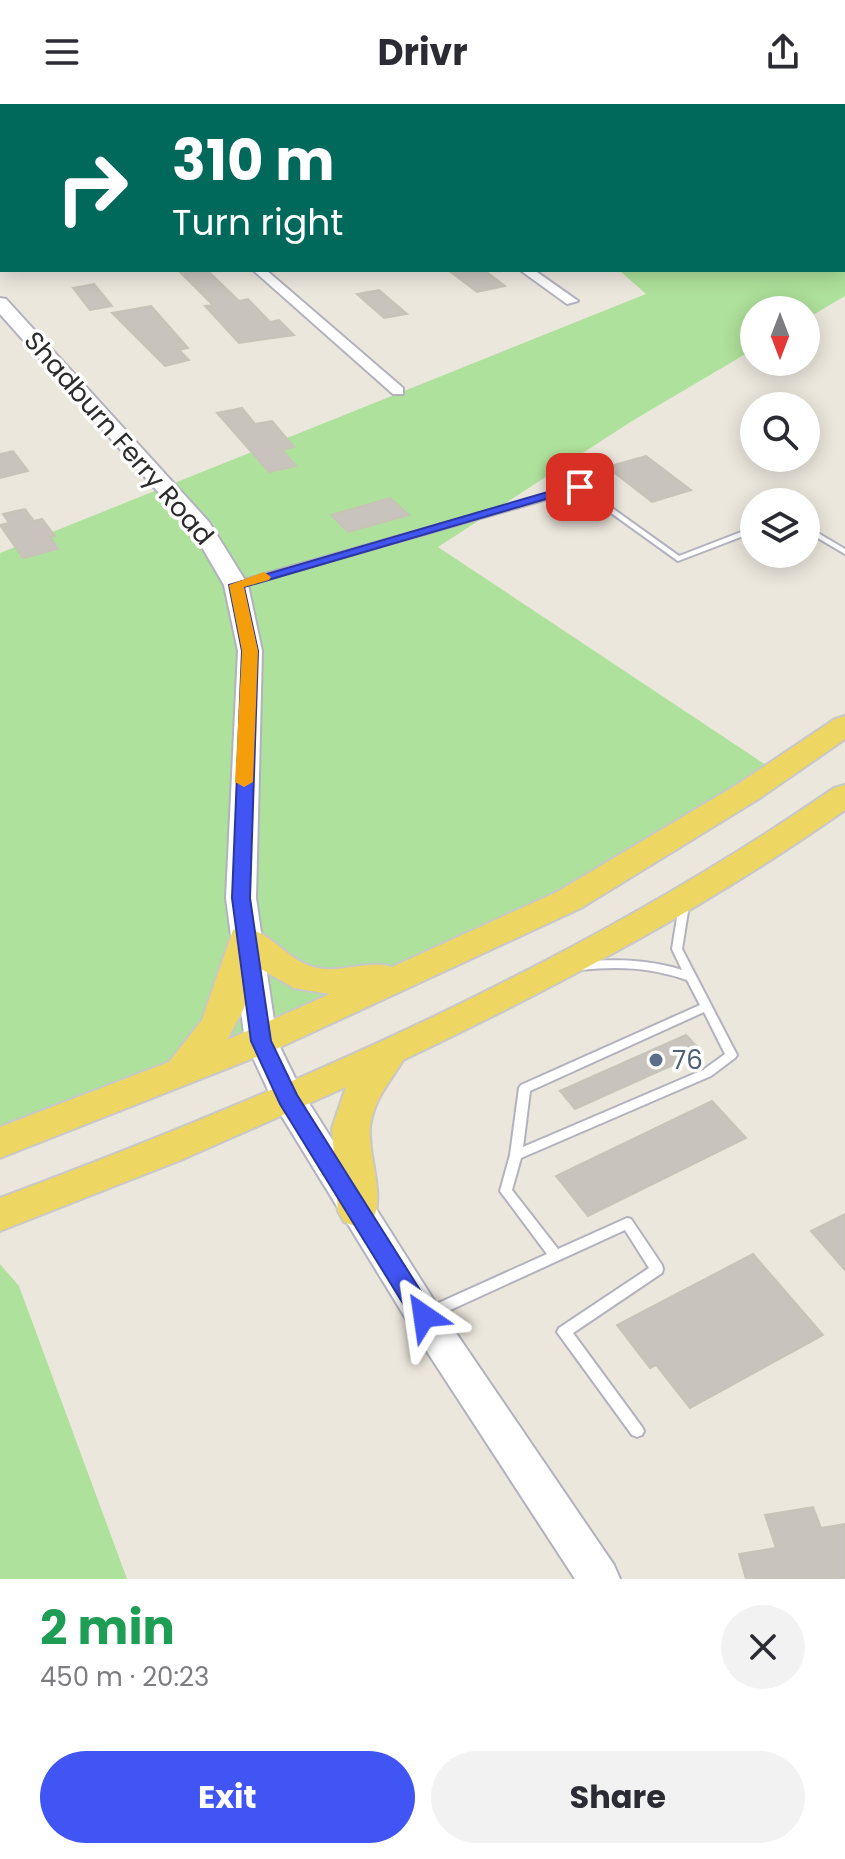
<!DOCTYPE html>
<html lang="en">
<head>
<meta charset="utf-8">
<style>
	body { margin:0; font-family:Poppins,sans-serif; background:#f2f2f3; color:#2b2b33; height:100vh; display:flex; flex-direction:column; font-size:30px; white-space:nowrap }
	* { box-sizing:border-box; margin:0 }
	p { font-size:26px; color:#7c7c81 }
	.icon { flex:none; width:44px; height:44px; fill:none; stroke:currentColor; stroke-width:2; stroke-linecap:round; stroke-linejoin:round }
	.map { position:relative; height:1475px; overflow:hidden }
	.panel { display:flex; flex-direction:column; background:#fff; flex:1 }
	.panel>* { flex:none }
	.guide { position:absolute; left:0px; top:0px; width:846px; height:168px; box-shadow:0 4px 20px #0003; background:#00695c; color:#fff; overflow:hidden }
	.needle { width:52px; rotate:180deg }
	.tools { position:absolute; left:740px; top:192px; display:grid; gap:16px }
	.tools a { display:grid; place-items:center; width:80px; height:80px; border-radius:50%; background:#fff; box-shadow:0 4px 20px #0003; font-size:40px }
	.pin { position:absolute; display:grid; place-items:center; width:68px; height:68px; color:#fff; margin:-34px; border-radius:16px; box-shadow:0 4px 12px #0006 }
	.me { position:absolute; width:88px; margin:-44px; rotate:328deg; stroke-linejoin:round; filter:drop-shadow(0 0 6px #0008) }
	.turn { display:flex; align-items:center; gap:28px; height:168px; padding:0 40px; font-size:36px }
	.turn .icon { width:104px; height:104px; stroke-width:2.5 }
	.turn b { display:block; font-size:56px; line-height:68px }
	.round { display:grid; place-items:center; flex:none; width:84px; height:84px; border-radius:42px; background:#f2f2f3 }
	.head { display:flex; align-items:center; justify-content:space-between; height:136px; padding:0 40px }
	h1 { font-size:48px; font-weight:700; line-height:60px; color:#1e9e55 }
	.cta { display:flex; gap:16px; margin-top:auto; padding:16px 40px }
	.cta a { flex:1; height:92px; border-radius:48px; background:#4155f5; color:#fff; font-size:32px; font-weight:700; line-height:92px; text-align:center }
	.cta a+a { background:#f2f2f3; color:#2b2b33 }
	header { display:flex; justify-content:space-between; align-items:center; height:104px; padding:0 40px; background:#fff; font-size:36px; font-weight:700 }
	.map>svg:first-child { display:block }
	.green { fill:#aee19b }
	.building { fill:#c8c3bc; stroke:#c7c3b7; stroke-width:2 }
	.lines { fill:none; stroke-linecap:round; stroke-linejoin:round }
	.lane-casing { stroke:#b1b2be; stroke-width:4 }
	.street-casing { stroke:#b1b2be; stroke-width:4 }
	.secondary-casing { stroke:#b1b2be; stroke-width:4 }
	.primary-casing { stroke:#c8c8c8; stroke-width:4 }
	.lane { fill:#fff; fill-rule:evenodd }
	.street { fill:#fff; fill-rule:evenodd }
	.secondary { fill:#fff; fill-rule:evenodd }
	.primary { fill:#edd661; fill-rule:evenodd }
	.route { fill:#4155f5; stroke:#2a379f; stroke-width:2 }
	.slow { fill:#f59e0b }
	.service-dot { fill:#5c6f8a; stroke:#fff; stroke-width:3 }
	.labels { text-anchor:middle; stroke-width:7; stroke-linejoin:round; paint-order:stroke }
	.street-label { font-size:26px; fill:#2b2b2b; stroke:#fff }
	.service-label { font-size:26px; fill:#4e5e75; stroke:#fff; text-anchor:start }
</style>
</head>
<body>
<header><svg class="icon" aria-label="menu" viewBox="0 0 24 24"><path d="M4 6h16M4 12h16M4 18h16"/></svg>Drivr<svg class="icon" aria-label="share" viewBox="0 0 24 24"><path d="M12 15V3M7 8l5-5 5 5M5 13v7h14v-7"/></svg></header>
<div class="map">
<svg width="845" height="1475" viewBox="0 0 845 1475">
	<rect width="100%" height="100%" fill="#ece7dd"/>
	<path class="green" d="M845,41V192L806,215V206H754V245L632,317L438,443L766,661L535,817L0,1035V449L646,190L619,166H844Z
		M0,1160L19,1182L127,1475H0Z"/>
	<path class="building" d="M178,166H207L239,197L248,195L270,218L279,216L294,231L239,239L205,202L213,201Z
		M448,166H484L505,182L477,188Z
		M94,180L112,202L90,206L73,184Z
		M379,186L407,210L384,214L357,190Z
		M151,202L188,244L179,246L189,256L165,262L112,209Z
		M242,304L255,320L272,317L294,343L282,346L296,362L269,368L217,309Z
		M13,347L28,367L0,374V350Z
		M646,352L691,386L652,398L607,363Z
		M390,394L409,411L348,428L331,411Z
		M25,405L34,417L42,415L55,432L50,433L58,445L23,454L0,421L9,419L3,410Z
		M686,931L702,948L575,1005L560,987Z
		M712,997L746,1034L588,1112L556,1072Z
		M845,1110V1166L811,1127Z
		M753,1150L823,1231L690,1304L656,1261L650,1264L617,1221Z
		M813,1403L821,1424L845,1420V1475H746L739,1450L776,1444L765,1411Z"/>
	<g class="lines">
		<defs>
			<path id="lane" d="M765,0H774L778,2H769Z
				M845,19V23L844,24V20Z
				M580,381L679,452L754,423V428L678,457L579,386L239,483H236L232,481L233,479Z
				M806,422L845,445V450L806,427Z
				M684,797L689,801L682,845L737,951L735,954L711,972L521,1054L512,1086L558,1145L627,1114L631,1115L662,1161L663,1165L662,1169L573,1229L642,1323L644,1327L642,1331L637,1333L632,1331L557,1228L559,1224L649,1164L625,1126L435,1213L430,1215L425,1213L423,1209L425,1205L547,1150L500,1087L510,1051L519,984L521,981L700,901L687,876C649,863 619,862 579,866L575,865L574,862L575,859L579,858C614,855 648,855 682,866L672,845L679,801ZM704,908L725,950L703,966L523,1043L530,987Z"/>
			<path id="street" d="M56,0H68L69,2H57Z
				M280,0H291L292,2H281Z
				M610,0H635L636,2H611Z
				M844,33H845V39H844Z
				M253,166H266L403,284V290H393Z
				M520,166H534L578,197L567,200Z"/>
			<path id="secondary" d="M0,194L6,195L209,418L248,481L262,547L256,794L277,937L302,988L437,1201L614,1461L620,1475H575L411,1223L276,1003L245,937L226,794L238,547L224,481L192,426L0,210Z"/>
			<path id="primary" d="M845,612V635L760,694L581,804L274,946L0,1054V1023L169,958L202,916L233,826C264,817 282,853 310,862C337,872 365,855 392,863L557,788L738,680L835,615ZM256,862L294,884L330,890L227,936L244,904Z
				M845,681V706C706,804 556,883 403,956C390,979 373,995 370,1024C368,1054 386,1092 372,1118L358,1123L344,1118L338,1107L332,1024L346,983L181,1056L0,1127V1094C289,986 579,860 834,684Z"/>
		</defs>
		<use href="#lane" class="lane-casing"/>
		<use href="#street" class="street-casing"/>
		<use href="#secondary" class="secondary-casing"/>
		<use href="#primary" class="primary-casing"/>
		<use href="#lane" class="lane"/>
		<use href="#street" class="street"/>
		<use href="#secondary" class="secondary"/>
		<use href="#primary" class="primary"/>
	</g>
	<path class="route" d="M575,380L587,383L244,483L258,547L250,794L271,937L297,991L432,1205L436,1212L432,1219L424,1222L415,1219L280,1000L251,937L232,794L242,547L229,481Z"/>
	<path class="slow" d="M264,468L271,473L269,476L244,483L258,547L253,678L244,683L235,678L242,547L229,481Z"/>
	<circle class="service-dot" cx="656" cy="956" r="8"/>
	<g class="labels">
		<g class="street-label">
			<text transform="translate(119 334) rotate(49)" y="9">Shadburn Ferry Road</text>
		</g>
		<g class="service-label">
			<text x="672" y="965">76</text>
		</g>
	</g>
</svg>
<div class="tools">
<a><svg class="needle" viewBox="-14 -14 28 28"><path d="M0-13l5 13h-10z" fill="#e53935"/><path d="M0 13l5-13h-10z" fill="#7c7c81"/></svg></a>
<a><svg class="icon" aria-label="search" viewBox="0 0 24 24"><circle cx="10" cy="10" r="6"/><path d="M15 15l6 6"/></svg></a>
<a><svg class="icon" aria-label="layers" viewBox="0 0 24 24"><path d="M12 4l9 5-9 5-9-5zM3 14l9 5 9-5"/></svg></a>
</div>
<div class="pin" style="left:580px;top:383px;background:#d93025"><svg class="icon" aria-label="arrive" viewBox="0 0 24 24"><path d="M6 21V4h12l-3 4 3 4H6"/></svg></div>
<svg class="me" style="left:424px;top:1212px" viewBox="-20 -20 40 40"><path d="M0-17L14 15 0 8-14 15z" fill="#4155f5" stroke="#fff" stroke-width="4"/></svg>
<div class="guide">
<div class="turn"><svg class="icon" aria-label="right" viewBox="0 0 24 24"><path d="M7 20v-9h11M14 6l5 5-5 5"/></svg><div><b>310 m</b>Turn right</div></div>
</div>
</div>
<section class="panel">
<div class="head"><div><h1>2 min</h1><p>450 m · 20:23</p></div><a class="round"><svg class="icon" aria-label="close" viewBox="0 0 24 24"><path d="M6 6l12 12M18 6L6 18"/></svg></a></div>
<div class="cta"><a>Exit</a><a>Share</a></div>
</section>
</body>
</html>
